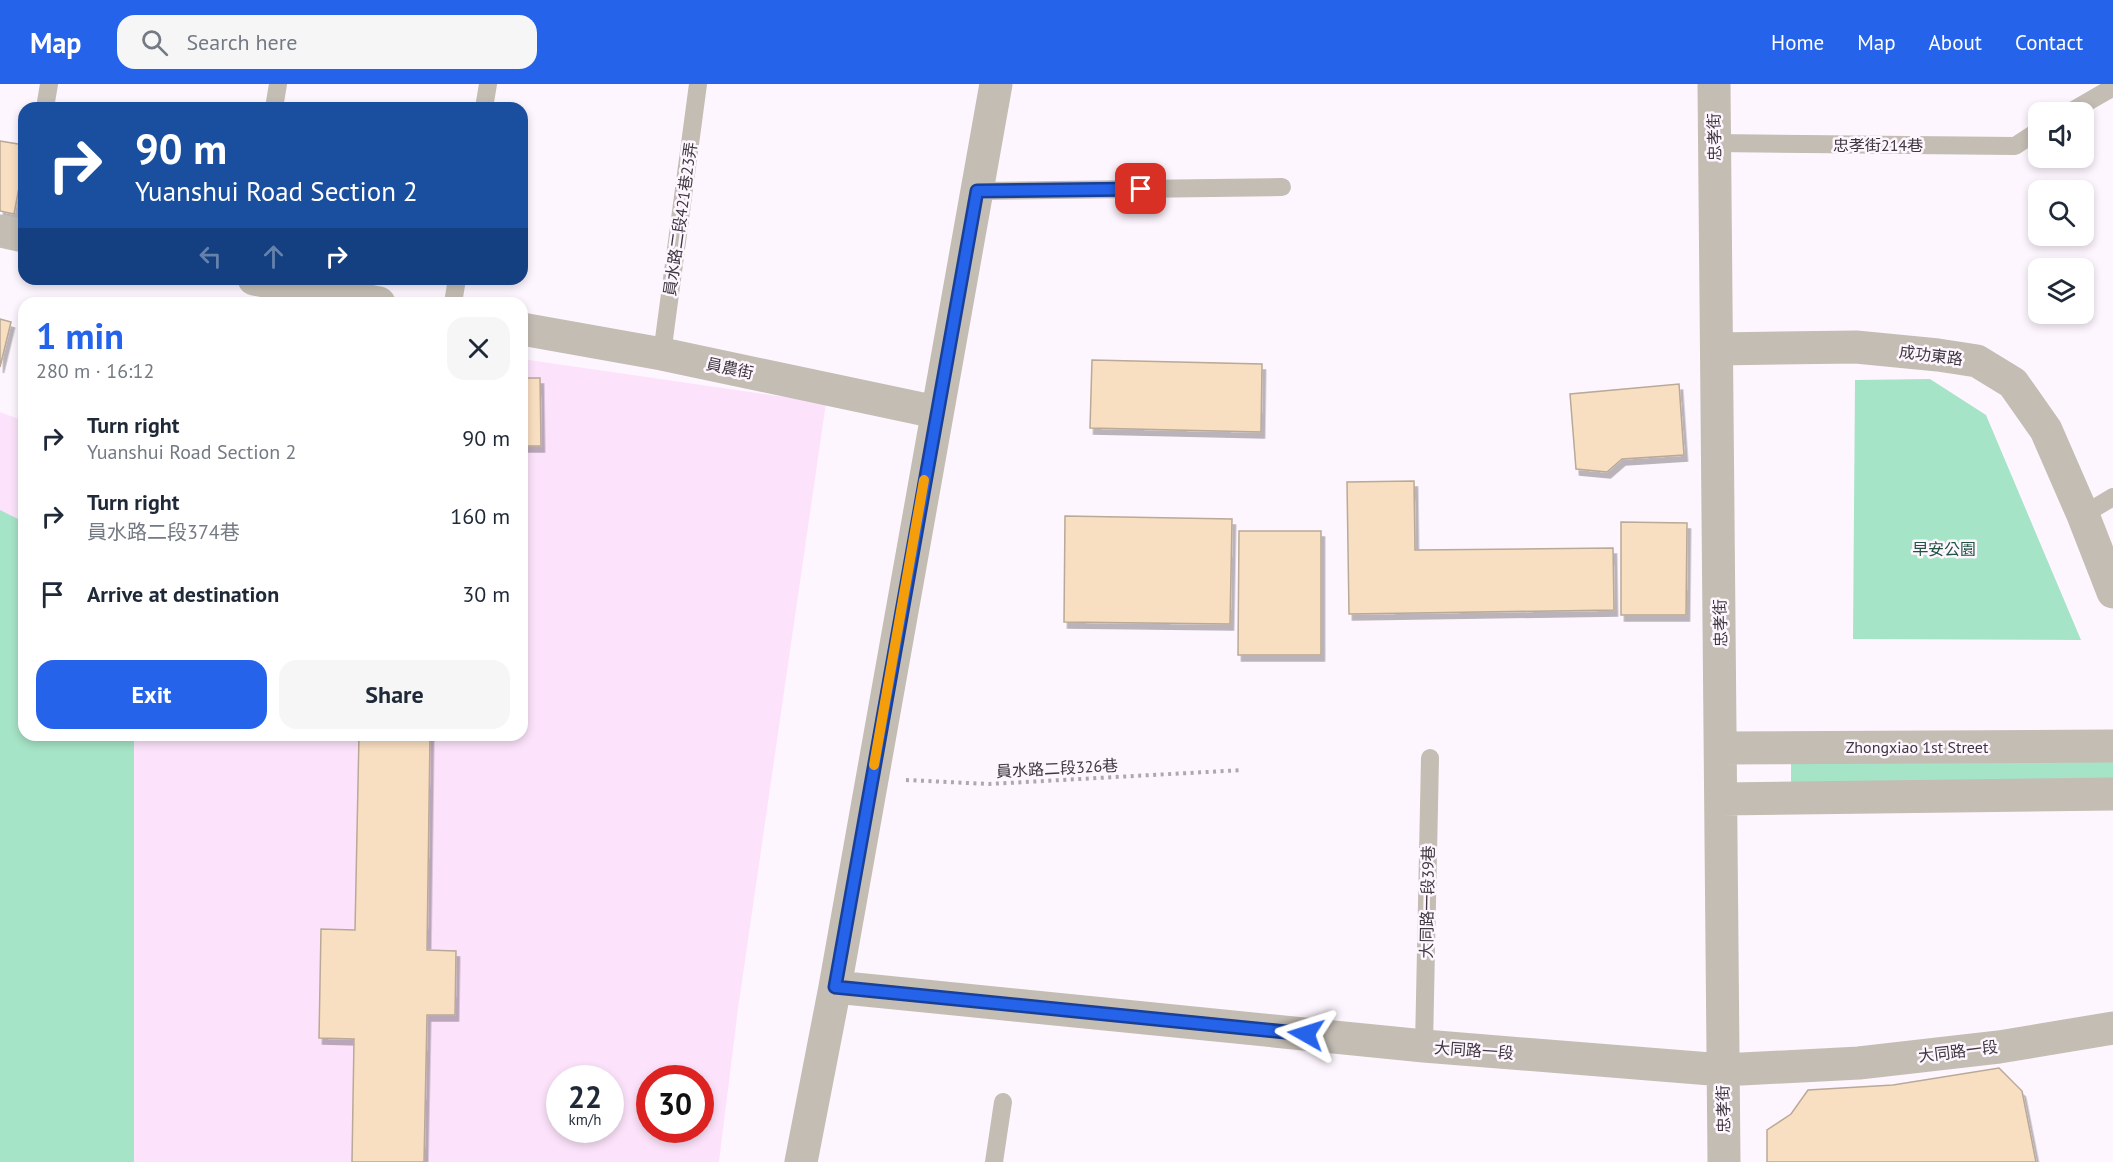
<!DOCTYPE html>
<html lang="en">
<head>
<meta charset="utf-8">
<style>
	body { margin:0; font-family:"PT Sans","Noto Sans TC",sans-serif; background:#f6f6f7; color:#1f2937; height:100vh; display:flex; flex-direction:column; font-size:22px; white-space:nowrap }
	* { box-sizing:border-box; margin:0 }
	p { font-size:20px; color:#747a83 }
	.icon { flex:none; width:33px; height:33px; fill:none; stroke:currentColor; stroke-width:2; stroke-linecap:round; stroke-linejoin:round }
	.map { position:relative; flex:1; overflow:hidden }
	.sheet { position:absolute; left:18px; top:213px; width:510px; height:444px; display:flex; flex-direction:column; background:#fff; border-radius:18px; box-shadow:0 3px 9px #0003 }
	.sheet>* { flex:none }
	.hud { position:absolute; left:18px; top:18px; width:510px; height:183px; border-radius:18px; box-shadow:0 3px 9px #0003; background:#1a4fa0; color:#fff; overflow:hidden }
	.controls { position:absolute; left:2028px; top:18px; display:grid; gap:12px }
	.controls a { display:grid; place-items:center; width:66px; height:66px; border-radius:12px; background:#fff; box-shadow:0 3px 9px #0003; font-size:30px }
	.speed { position:absolute; left:546px; top:981px; display:flex; gap:12px; font-size:30px; font-weight:700; text-align:center }
	.speed>* { display:grid; place-content:center; width:78px; height:78px; border-radius:50%; background:#fff; box-shadow:0 3px 9px #0003; line-height:1 }
	.speed small { font-size:15px; font-weight:400 }
	.speed .limit { border:9px solid #d22; background:#fff; color:#111 }
	.pin { position:absolute; display:grid; place-items:center; width:51px; height:51px; color:#fff; margin:-26px; border-radius:12px; box-shadow:0 3px 9px #0006 }
	.me { position:absolute; width:66px; margin:-33px; rotate:276deg; stroke-linejoin:round; filter:drop-shadow(0 0 4px #0008) }
	.turn { display:flex; align-items:center; gap:21px; height:126px; padding:0 18px; font-size:27px }
	.turn .icon { width:78px; height:78px; stroke-width:2.5 }
	.turn b { display:block; font-size:42px; line-height:51px }
	.lanes { display:flex; align-items:center; height:57px; padding:0 18px; background:#0003; justify-content:center; gap:30px; direction:ltr }
	.lanes .off { opacity:.35 }
	.round { display:grid; place-items:center; flex:none; width:63px; height:63px; border-radius:18px; background:#f6f6f7 }
	.overview { display:flex; align-items:center; justify-content:space-between; height:102px; padding:0 18px }
	h1 { font-size:36px; font-weight:800; line-height:45px; color:#2563eb }
	.button { display:flex; gap:12px; margin-top:auto; padding:12px 18px }
	.button a { flex:1; height:69px; border-radius:18px; background:#2563eb; color:#fff; font-size:24px; font-weight:800; line-height:69px; text-align:center }
	.button a+a { background:#f6f6f7; color:#1f2937 }
	ul { padding:0; list-style:none }
	li { display:flex; align-items:center; gap:18px; height:78px; padding:0 18px }
	li div { flex:1 }
	li b { display:block; font-size:22px }
	li em { font-style:normal }
	header { display:flex; align-items:center; gap:36px; box-sizing:border-box; height:84px; padding:0 30px; background:#2563eb; color:#fff }
	header strong { font-size:28px }
	nav { display:flex; gap:33px; margin-inline-start:auto; font-size:21px }
	.search { width:420px; height:54px; background:#f6f6f7; display:flex; align-items:center; gap:15px; box-sizing:border-box; padding:0 21px; border-radius:18px; color:#747a83; font-size:22px }
	.map>svg:first-child { display:block }
	.built { fill:#fce3fb; fill-rule:evenodd }
	.green { fill:#a6e4c7 }
	.building { fill:#f9dfc2; stroke:#b9a996; stroke-width:1.5; filter:url(#shadow) }
	.lines { fill:none; stroke-linecap:round; stroke-linejoin:round }
	.path { stroke:#afa7af; stroke-width:4; stroke-dasharray:3 4.5; stroke-linecap:butt }
	.service { stroke:#c4bdb4; stroke-width:18 }
	.minor { stroke:#c4bdb4; stroke-width:33 }
	.route-casing { stroke:#184099; stroke-width:15 }
	.route { stroke:#2563eb; stroke-width:10 }
	.slow { stroke:#f59e0b; stroke-width:10 }
	.labels { text-anchor:middle; stroke-width:5; stroke-linejoin:round; paint-order:stroke }
	.street-label { font-size:16px; fill:#3f373f; stroke:#fef6fe }
	.park-label { font-size:16px; fill:#205440; stroke:#fef6fe }
</style>
</head>
<body>
<header>
<strong>Map</strong>
<div class="search"><svg class="icon" aria-label="search" viewBox="0 0 24 24"><circle cx="10" cy="10" r="6"/><path d="M15 15l6 6"/></svg>Search here</div>
<nav><a>Home</a><a>Map</a><a>About</a><a>Contact</a></nav>
</header>
<div class="map">
<svg width="2113" height="1078" viewBox="0 0 2113 1078">
	<defs>
		<filter id="shadow"><feDropShadow dx="3.5" dy="6" stdDeviation="0" flood-color="#0004"/></filter>
	</defs>
	<rect width="100%" height="100%" fill="#fef6fe"/>
	<path class="built" d="M522,275L826,319L738,925L719,1078H0V328L24,337V651H522ZM560,994H610V1046H560ZM650,994H700V1046H650Z"/>
	<path class="green" d="M1930,295L1986,331L2081,556L1853,555L1855,296Z
		M0,426L24,438V651H134V1078H0Z
		M2113,673V700L1791,704V676Z"/>
	<path class="building" d="M0,57L24,61V77L14,130L0,127Z
		M0,235L11,238L0,283Z
		M1092,276L1262,280L1261,348L1090,344Z
		M522,294H540L541,362H522Z
		M1679,300L1684,371L1622,375L1607,388L1576,385L1570,310Z
		M1414,397L1415,466L1613,464L1614,526L1349,530L1347,398Z
		M1065,432L1232,435L1230,540L1064,538Z
		M1621,438L1687,439L1686,531H1621Z
		M1239,447H1321V571H1238Z
		M359,651H430L427,866L456,867L455,931H427L424,1078H352L354,955L319,954L321,845L355,846Z
		M1999,984L2022,1007L2036,1078H1767V1046L1791,1030L1808,1006L1893,1001Z"/>
	<g class="lines">
		<path class="path" d="M906,696L989,700L1243,686"/>
		<path class="service" d="M45,24L49,0
			M274,24L278,0
			M484,24L488,0
			M2070,28L2110,5
			M1715,59L2015,62L2038,47
			M977,107L1282,103
			M453,219L457,195
			M662,270L698,0
			M2083,431L2113,413
			M1424,962L1430,674
			M994,1078L1003,1018"/>
		<path class="minor" d="M1714,0L1724,1078
			M0,147L24,152
			M254,195L379,219
			M522,245L662,270L936,328
			M1717,265L1856,263L1938,271L1977,277L2013,299L2046,346L2083,431L2113,508
			M1721,664L2113,662
			M1722,715L2113,710
			M835,903L1424,962L1723,986L1859,979L1999,963L2113,944
			M801,1078L835,903L996,0"/>
	</g>
	<g class="lines">
		<defs>
			<path id="route" d="M1141,105L977,107L835,903L1306,950"/>
		</defs>
		<use href="#route" class="route-casing"/>
		<use href="#route" class="route"/>
		<path class="slow" d="M874,681L924,396"/>
	</g>
	<g class="labels">
		<g class="street-label">
			<text transform="translate(1714 53) rotate(-91)" y="6">忠孝街</text>
			<text x="1878" y="67">忠孝街214巷</text>
			<text transform="translate(680 135) rotate(-82)" y="6">員水路二段421巷23弄</text>
			<text transform="translate(1931 271) rotate(7)" y="6">成功東路</text>
			<text transform="translate(730 284) rotate(12)" y="6">員農街</text>
			<text transform="translate(1720 539) rotate(-91)" y="6">忠孝街</text>
			<text x="1917" y="669">Zhongxiao 1st Street</text>
			<text transform="translate(1057 684) rotate(-3)" y="6">員水路二段326巷</text>
			<text transform="translate(1427 818) rotate(-89)" y="6">大同路一段39巷</text>
			<text transform="translate(1474 966) rotate(4)" y="6">大同路一段</text>
			<text transform="translate(1958 967) rotate(-7)" y="6">大同路一段</text>
			<text transform="translate(1723 1025) rotate(-91)" y="6">忠孝街</text>
		</g>
		<g class="park-label">
			<text x="1944" y="471">早安公園</text>
		</g>
	</g>
</svg>
<div class="controls">
<a><svg class="icon" aria-label="sound" viewBox="0 0 24 24"><path d="M4 9h4l5-4v14l-5-4H4zM17 9q2 3 0 6"/></svg></a>
<a><svg class="icon" aria-label="search" viewBox="0 0 24 24"><circle cx="10" cy="10" r="6"/><path d="M15 15l6 6"/></svg></a>
<a><svg class="icon" aria-label="layers" viewBox="0 0 24 24"><path d="M12 4l9 5-9 5-9-5zM3 14l9 5 9-5"/></svg></a>
</div>
<div class="speed"><div>22<small>km/h</small></div><div class="limit">30</div></div>
<div class="pin" style="left:1141px;top:105px;background:#d93025"><svg class="icon" aria-label="arrive" viewBox="0 0 24 24"><path d="M6 21V4h12l-3 4 3 4H6"/></svg></div>
<svg class="me" style="left:1306px;top:950px" viewBox="-20 -20 40 40"><path d="M0-17L14 15 0 8-14 15z" fill="#2563eb" stroke="#fff" stroke-width="4"/></svg>
<div class="hud">
<div class="turn"><svg class="icon" aria-label="right" viewBox="0 0 24 24"><path d="M7 20v-9h11M14 6l5 5-5 5"/></svg><div><b>90 m</b>Yuanshui Road Section 2</div></div>
<div class="lanes"><svg class="icon off" aria-label="left" viewBox="0 0 24 24"><path d="M17 20v-9H6M10 6l-5 5 5 5"/></svg><svg class="icon off" aria-label="ahead" viewBox="0 0 24 24"><path d="M12 20V5M6 11l6-6 6 6"/></svg><svg class="icon" aria-label="right" viewBox="0 0 24 24"><path d="M7 20v-9h11M14 6l5 5-5 5"/></svg></div>
</div>
<section class="sheet">
<div class="overview"><div><h1>1 min</h1><p>280 m · 16:12</p></div><a class="round"><svg class="icon" aria-label="close" viewBox="0 0 24 24"><path d="M6 6l12 12M18 6L6 18"/></svg></a></div>
<ul>
<li><svg class="icon" aria-label="right" viewBox="0 0 24 24"><path d="M7 20v-9h11M14 6l5 5-5 5"/></svg><div><b>Turn right</b><p>Yuanshui Road Section 2</p></div><em>90 m</em></li>
<li><svg class="icon" aria-label="right" viewBox="0 0 24 24"><path d="M7 20v-9h11M14 6l5 5-5 5"/></svg><div><b>Turn right</b><p>員水路二段374巷</p></div><em>160 m</em></li>
<li><svg class="icon" aria-label="arrive" viewBox="0 0 24 24"><path d="M6 21V4h12l-3 4 3 4H6"/></svg><div><b>Arrive at destination</b></div><em>30 m</em></li>
</ul>
<div class="button"><a>Exit</a><a>Share</a></div>
</section>
</div>
</body>
</html>
